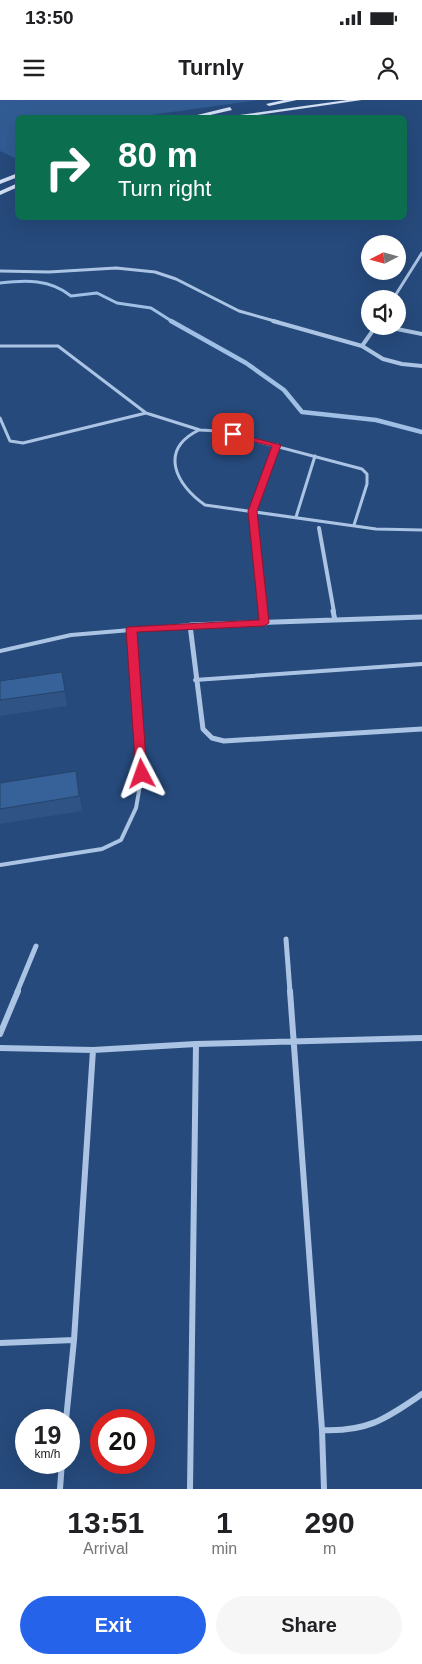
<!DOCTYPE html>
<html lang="en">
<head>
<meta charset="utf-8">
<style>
	body { margin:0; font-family:Arial,sans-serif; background:#f6f6f6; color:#202124; height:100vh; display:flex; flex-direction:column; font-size:19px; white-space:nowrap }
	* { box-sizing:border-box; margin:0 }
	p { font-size:16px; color:#757577 }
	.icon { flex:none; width:28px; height:28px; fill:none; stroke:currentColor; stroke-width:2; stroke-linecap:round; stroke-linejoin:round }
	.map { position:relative; height:1389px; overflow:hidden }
	.drawer { display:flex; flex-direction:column; background:#fff; flex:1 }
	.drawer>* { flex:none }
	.guide { position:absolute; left:15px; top:15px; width:392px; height:105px; border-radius:8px; box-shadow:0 5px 20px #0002; background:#0b6e4f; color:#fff; overflow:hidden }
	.needle { width:32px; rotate:264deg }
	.fabs { position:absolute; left:361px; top:135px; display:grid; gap:10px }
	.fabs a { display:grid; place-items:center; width:45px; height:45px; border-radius:50%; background:#fff; box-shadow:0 5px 20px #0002; font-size:25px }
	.speed { position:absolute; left:15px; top:1309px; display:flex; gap:10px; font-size:25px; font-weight:700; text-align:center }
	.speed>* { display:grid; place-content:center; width:65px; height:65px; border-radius:50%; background:#fff; box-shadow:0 5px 20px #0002; line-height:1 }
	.speed small { font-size:12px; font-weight:400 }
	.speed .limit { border:8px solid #d22; background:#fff; color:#111 }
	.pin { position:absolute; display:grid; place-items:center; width:42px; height:42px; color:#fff; margin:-21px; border-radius:10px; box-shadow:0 2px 8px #0006 }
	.me { position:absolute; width:55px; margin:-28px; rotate:356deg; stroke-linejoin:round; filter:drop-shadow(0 0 4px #0008) }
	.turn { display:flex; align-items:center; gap:18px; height:105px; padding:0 20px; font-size:22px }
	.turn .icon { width:65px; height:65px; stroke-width:2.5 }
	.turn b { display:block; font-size:35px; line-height:42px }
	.eta { display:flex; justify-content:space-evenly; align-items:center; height:85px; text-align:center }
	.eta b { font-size:30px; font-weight:800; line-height:35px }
	.action { display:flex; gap:10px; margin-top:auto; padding:10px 20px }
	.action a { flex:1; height:58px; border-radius:30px; background:#2563eb; color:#fff; font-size:20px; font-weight:800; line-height:58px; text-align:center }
	.action a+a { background:#f6f6f6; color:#202124 }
	.status { display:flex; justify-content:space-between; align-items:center; height:35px; padding:0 25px; background:#fff; direction:ltr }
	.status svg { height:14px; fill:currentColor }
	header { display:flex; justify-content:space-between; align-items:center; height:65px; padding:0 20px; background:#fff; font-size:22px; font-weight:800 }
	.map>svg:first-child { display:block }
	.green { fill:#315c93 }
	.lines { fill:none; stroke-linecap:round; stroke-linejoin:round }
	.stream-far1 { stroke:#9fbfe5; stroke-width:3 }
	.stream { stroke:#9fbfe5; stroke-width:4.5 }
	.service-far1 { stroke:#abc4e4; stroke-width:3 }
	.service { stroke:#abc4e4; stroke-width:4 }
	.minor-far3 { stroke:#abc4e4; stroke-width:3 }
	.minor-far2 { stroke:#abc4e4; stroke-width:4 }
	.minor-far1 { stroke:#abc4e4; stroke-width:5 }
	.minor { stroke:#abc4e4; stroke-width:6 }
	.secondary { fill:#d4e1f4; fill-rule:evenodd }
	.wall { fill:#2f5384 }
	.building { fill:#376199; stroke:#26446b }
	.route { fill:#e11d48; stroke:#92132f }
</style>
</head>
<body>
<div class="status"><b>13:50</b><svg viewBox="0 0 49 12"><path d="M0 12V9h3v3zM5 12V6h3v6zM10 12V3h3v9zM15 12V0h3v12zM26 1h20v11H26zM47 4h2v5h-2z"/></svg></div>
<header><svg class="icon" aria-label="menu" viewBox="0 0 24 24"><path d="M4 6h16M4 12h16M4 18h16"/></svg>Turnly<svg class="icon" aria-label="person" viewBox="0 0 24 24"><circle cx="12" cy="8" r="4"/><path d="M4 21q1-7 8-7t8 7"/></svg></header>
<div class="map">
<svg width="422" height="1389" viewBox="0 0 422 1389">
	<rect width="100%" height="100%" fill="#264a7c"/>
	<path class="green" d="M0,0H257L137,17L18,18L17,59L0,51Z"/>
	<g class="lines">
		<path class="stream-far1" d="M0,183C26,180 50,179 71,196L97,193L117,203L151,208L173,222"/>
		<path class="stream" d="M171,221L246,263L284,290L302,312L376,320L422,332"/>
		<path class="service-far1" d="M0,246H58L146,313L200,330L218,331L362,369L367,374V384L354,425
			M0,318L10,341L23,343L146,313
			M199,330C158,350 176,385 205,405L376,429L422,430
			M252,411L277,345
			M296,417L315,356"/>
		<path class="service" d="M0,551L71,535L190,525
			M195,580L422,564
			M0,765L102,749L121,740L136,708L142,674L132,529"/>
		<path class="minor-far3" d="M0,171L49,172L116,168L155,172L176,179L239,211L278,222
			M393,199L422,153"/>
		<path class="minor-far2" d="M273,221L362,246L383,259L402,264L422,266
			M382,226L422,234
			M362,246L376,226
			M252,411L264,512
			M319,428L334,512"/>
		<path class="minor-far1" d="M264,511L265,523
			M333,511L335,520
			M422,517L190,525L203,629L212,638L224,641L422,629
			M286,839L290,892
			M17,892L36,846"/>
		<path class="minor" d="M290,891L322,1330L324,1389
			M0,934L18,891
			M0,948L93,950L196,944L422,938
			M0,1243L74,1240
			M66,1320L74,1240L93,950
			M322,1330C368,1332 385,1319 422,1294
			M60,1389L62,1362
			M190,1389L196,944"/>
		<path class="secondary" d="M284,0H297L269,6L266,4Z
			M347,0H362L236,18H218Z
			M230,7L232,10L197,18H185Z
			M18,73V77L0,84V80Z
			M18,83V87L0,95V91Z"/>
	</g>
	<path class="wall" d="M62,572L67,606L0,616V581Z
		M76,671L82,711L0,724V683Z"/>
	<path class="building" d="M62,572L65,591L0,600V581Z
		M76,671L79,696L0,709V683Z"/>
	<path class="route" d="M230,332L281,345L257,411L269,523L264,526L137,532L147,674L142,678L136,674L126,529L128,527L259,520L248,411L272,346L230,336Z"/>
</svg>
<div class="fabs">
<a><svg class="needle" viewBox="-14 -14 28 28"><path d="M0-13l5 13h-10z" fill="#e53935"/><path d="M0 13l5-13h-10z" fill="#757577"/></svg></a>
<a><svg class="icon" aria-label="sound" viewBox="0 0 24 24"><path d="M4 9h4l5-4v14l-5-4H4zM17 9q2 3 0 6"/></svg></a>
</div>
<div class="speed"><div>19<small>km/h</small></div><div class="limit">20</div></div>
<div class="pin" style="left:233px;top:334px;background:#d93025"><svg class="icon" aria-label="arrive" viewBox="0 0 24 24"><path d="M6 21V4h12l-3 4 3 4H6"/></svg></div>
<svg class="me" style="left:142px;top:674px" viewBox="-20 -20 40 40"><path d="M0-17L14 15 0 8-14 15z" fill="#e11d48" stroke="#fff" stroke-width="4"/></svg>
<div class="guide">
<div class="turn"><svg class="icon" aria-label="right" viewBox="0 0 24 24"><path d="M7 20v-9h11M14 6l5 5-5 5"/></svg><div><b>80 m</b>Turn right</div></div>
</div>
</div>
<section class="drawer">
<div class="eta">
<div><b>13:51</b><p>Arrival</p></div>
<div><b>1</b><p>min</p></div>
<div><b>290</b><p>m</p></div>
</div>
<div class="action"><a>Exit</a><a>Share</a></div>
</section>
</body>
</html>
